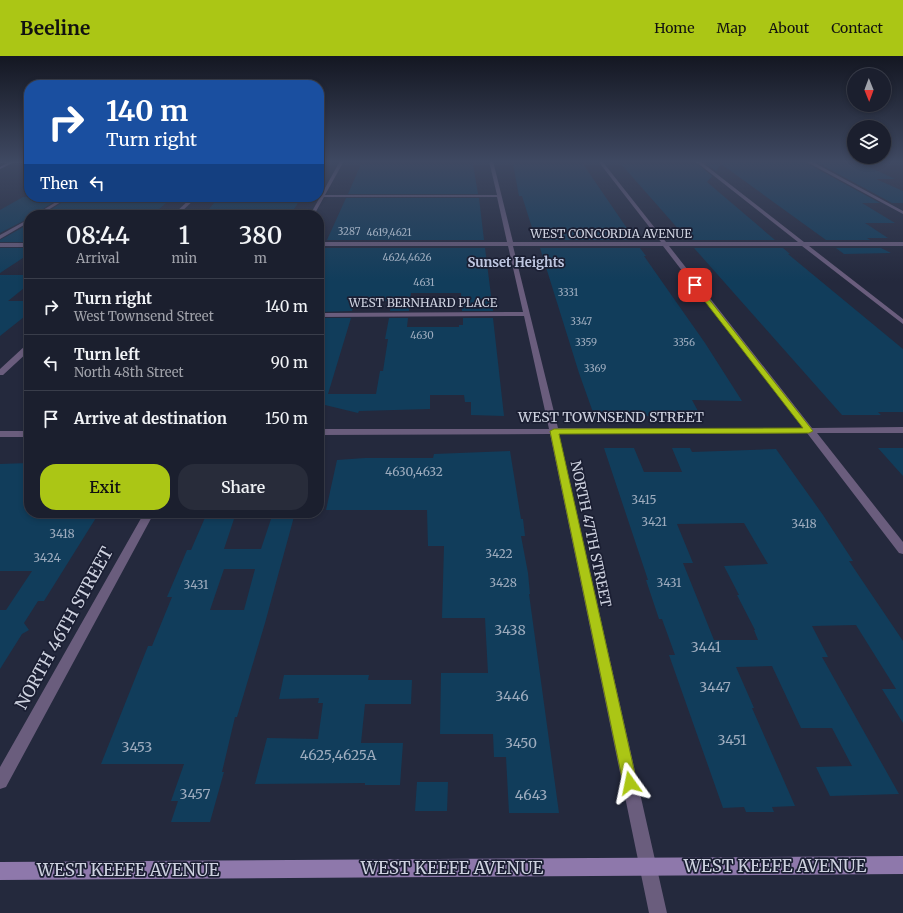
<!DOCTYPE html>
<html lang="en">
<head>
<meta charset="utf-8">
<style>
	body { margin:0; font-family:Merriweather,serif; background:#282c3a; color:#f1f3f6; height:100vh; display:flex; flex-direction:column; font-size:15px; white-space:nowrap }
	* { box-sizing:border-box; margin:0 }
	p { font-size:13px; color:#a0a2aa }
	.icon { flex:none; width:22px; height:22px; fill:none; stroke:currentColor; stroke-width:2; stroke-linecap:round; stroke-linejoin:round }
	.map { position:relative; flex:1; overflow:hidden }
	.drawer { position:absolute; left:24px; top:154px; width:300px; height:308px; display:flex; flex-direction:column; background:#1b1f2e; border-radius:16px; box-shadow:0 2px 6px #0003,0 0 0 1px #393d4a }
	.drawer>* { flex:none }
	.guide { position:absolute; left:24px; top:24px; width:300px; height:122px; border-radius:16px; box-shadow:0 2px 6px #0003,0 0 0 1px #393d4a; background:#1a4fa0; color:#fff; overflow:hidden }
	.needle { width:26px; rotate:179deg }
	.buttons { position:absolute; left:847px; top:12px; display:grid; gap:8px }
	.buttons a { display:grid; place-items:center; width:44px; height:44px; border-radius:50%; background:#1b1f2e; box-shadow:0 2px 6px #0003,0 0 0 1px #393d4a; font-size:20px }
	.pin { position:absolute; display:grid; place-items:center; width:34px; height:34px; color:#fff; margin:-17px; border-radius:8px; box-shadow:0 2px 6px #0006 }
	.me { position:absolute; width:44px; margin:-22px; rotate:348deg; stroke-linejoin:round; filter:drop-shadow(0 0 3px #0008) }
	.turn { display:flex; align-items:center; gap:14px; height:84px; padding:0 16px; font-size:18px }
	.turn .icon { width:52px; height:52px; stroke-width:2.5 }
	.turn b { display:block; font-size:28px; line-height:34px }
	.then { display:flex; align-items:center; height:38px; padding:0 16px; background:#0003; gap:8px; font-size:15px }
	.eta { display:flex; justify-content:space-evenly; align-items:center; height:68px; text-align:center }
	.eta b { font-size:24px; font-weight:600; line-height:28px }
	.primary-button { display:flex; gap:8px; margin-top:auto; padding:8px 16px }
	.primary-button a { flex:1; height:46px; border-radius:16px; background:#abc615; color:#111; font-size:16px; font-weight:600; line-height:46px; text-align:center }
	.primary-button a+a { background:#282c3a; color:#f1f3f6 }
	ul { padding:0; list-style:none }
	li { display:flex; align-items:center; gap:12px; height:56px; padding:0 16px; border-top:1px solid #393d4a }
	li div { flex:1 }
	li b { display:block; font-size:15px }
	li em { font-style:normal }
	header { display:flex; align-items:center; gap:24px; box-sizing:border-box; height:56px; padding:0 20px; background:#abc615; color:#111 }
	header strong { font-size:19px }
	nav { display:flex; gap:22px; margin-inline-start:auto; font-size:14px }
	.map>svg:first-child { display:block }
	.building { fill:#113d5b; fill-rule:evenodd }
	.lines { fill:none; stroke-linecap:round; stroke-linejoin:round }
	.street { fill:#6a5d7d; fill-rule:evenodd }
	.secondary { fill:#8e78ab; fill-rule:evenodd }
	.route { fill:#abc615; stroke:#6f810e }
	.labels { text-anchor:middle; stroke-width:3.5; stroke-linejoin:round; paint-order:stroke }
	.far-number-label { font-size:10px; fill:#9eacbe }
	.far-street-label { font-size:12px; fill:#cdd1df; stroke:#1b1f33 }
	.number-label { font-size:12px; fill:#9eacbe }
	.far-quarter-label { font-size:13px; font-weight:bold; fill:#bec6e0; stroke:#1b1f33 }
	.street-label { font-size:14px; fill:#cdd1df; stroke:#1b1f33 }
	.near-number-label { font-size:14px; fill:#9eacbe }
	.near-street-label { font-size:17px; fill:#cdd1df; stroke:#1b1f33 }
</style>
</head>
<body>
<header>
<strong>Beeline</strong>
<nav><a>Home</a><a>Map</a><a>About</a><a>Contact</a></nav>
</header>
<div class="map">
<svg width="903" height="857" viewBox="0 0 903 857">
	<rect width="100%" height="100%" fill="#24293d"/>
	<path class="building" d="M722,107H806L880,147H862L895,167H865L888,182H867L870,184H826L721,108L716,115L706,108H723Z
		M818,107L863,108L895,123H876L903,135V147H892Z
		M361,108H473L478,138H348Z
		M513,108H583L635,184H538L533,175L522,140H519Z
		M621,108H697L712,120L707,126L775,184H688Z
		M23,141H61L34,159H29V162L0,177V154Z
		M70,141H171L169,142H172L152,159H43Z
		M219,141H302L290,159H204Z
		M346,142H479L484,184H327Z
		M29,168V186H0V184Z
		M0,192H29V198L0,217Z
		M323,192H485L493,255H462L461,237H411L409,255H390L392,245H356L352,255L319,256V201Z
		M540,192H640L646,200H644L705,287L742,345L692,344L698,355H692L695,360H636L637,362H595L579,317Z
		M694,192H783L790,198H788L903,293V356H878L881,359H842Z
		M836,192H881L891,197L844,198Z
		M0,219H29V228L8,245H29V257L0,280Z
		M319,262H351L328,338H376L380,315H383L388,283H385L389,262H408L407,271H459V269H463V262H493L504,360L471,359V346H465L464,339H430V353L359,355L358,357L325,349L323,355L319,354Z
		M604,392H634L644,416H682L672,392H690L692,396L776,393L823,459L853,505H849L903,585V667L882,633H896L856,569L812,570L828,601H822L899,738L830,740L816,711L852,710L832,672H801L772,610L736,611L754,652H752L795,750L772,751L774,756H746L744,751L723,752L669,599H675L662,563H659L646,524H648ZM744,467L768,508L724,510L739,539H737L755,574H754L758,584H714L683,507H693L677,468Z
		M878,392H903V420Z
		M510,395L521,463H523L525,480H521L528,517L530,538H529L559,757H509L506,701H494L493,678H440L441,617H488L485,562H442L444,490H428L427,454H326L337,404L365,402H433L434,398Z
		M29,407V457H99L44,545H38L24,567L29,574L22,578L0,613V554H6L32,515H0V408Z
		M207,457H236L224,493H261L273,457H295L265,567L237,661H235L222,716H224L210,766H171L178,745H171L184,708H101L148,590H152L172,541H167L187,494H191ZM224,513H255L244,554H210Z
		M284,619H369L368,624H412L411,648H365L361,687H403L400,729H365V727L255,728L267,682L318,683L323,647H318L319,642L279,643Z
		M417,726H448L447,755H415Z"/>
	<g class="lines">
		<path class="street" d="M0,105H29V107H0Z
			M340,105H344L325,139H497L489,105H493L513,186H661L598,105H602L666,186H798L695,105H700L804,186H903V190H809L903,263V268L802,190H669L812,372L903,371V377H817L903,486V498L899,497L807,377L559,378L667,857H649L550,378L319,379V373H549L524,260L319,261V257L523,256L508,190H319V186H507L497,141H324L314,159H310ZM513,190H663L803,372H558Z
			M805,105H811L903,155V158Z
			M64,141H69L40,159H35Z
			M192,141H197L178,159H173Z
			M29,163V166L0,183V179Z
			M0,187H29V191H0Z
			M26,289H29V295L3,319H0V313Z
			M0,375H29V381H0Z
			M144,457H154L6,731L0,733V711Z"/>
		<path class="secondary" d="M11,105H17L0,113V111Z
			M903,800V818L0,824V806Z"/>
	</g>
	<linearGradient id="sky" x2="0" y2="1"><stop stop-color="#141722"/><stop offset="0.47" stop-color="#3f4962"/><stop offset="1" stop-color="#3f4962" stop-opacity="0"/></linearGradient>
	<rect width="903" height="225" fill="url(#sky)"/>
	<path class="route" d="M693,228H697L813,375L809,377L559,378L637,727L635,731L630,733L625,731L623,727L550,375L554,373L803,372L693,230Z"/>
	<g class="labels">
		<g class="far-number-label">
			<text x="349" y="179">3287</text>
			<text x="389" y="180">4619,4621</text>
			<text x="407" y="205">4624,4626</text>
			<text x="424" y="230">4631</text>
			<text x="568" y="240">3331</text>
			<text x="581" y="269">3347</text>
			<text x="422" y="283">4630</text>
			<text x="586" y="290">3359</text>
			<text x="684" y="290">3356</text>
			<text x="595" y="316">3369</text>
		</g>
		<g class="far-street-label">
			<text x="611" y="182">WEST CONCORDIA AVENUE</text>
			<text x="423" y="251">WEST BERNHARD PLACE</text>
		</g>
		<g class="number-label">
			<text x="414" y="420">4630,4632</text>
			<text x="644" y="448">3415</text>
			<text x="654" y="470">3421</text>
			<text x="804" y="472">3418</text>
			<text x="62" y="482">3418</text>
			<text x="499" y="502">3422</text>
			<text x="47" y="506">3424</text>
			<text x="503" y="531">3428</text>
			<text x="669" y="531">3431</text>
			<text x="196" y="533">3431</text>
		</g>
		<g class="far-quarter-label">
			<text x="516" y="211">Sunset Heights</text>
		</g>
		<g class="street-label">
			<text x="611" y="366">WEST TOWNSEND STREET</text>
			<text transform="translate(591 478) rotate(78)" y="5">NORTH 47TH STREET</text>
		</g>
		<g class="near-number-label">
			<text x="510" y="579">3438</text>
			<text x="706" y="596">3441</text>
			<text x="715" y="636">3447</text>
			<text x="512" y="645">3446</text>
			<text x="732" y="689">3451</text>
			<text x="521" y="692">3450</text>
			<text x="137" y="696">3453</text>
			<text x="338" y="704">4625,4625A</text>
			<text x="195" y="743">3457</text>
			<text x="531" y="744">4643</text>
		</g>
		<g class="near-street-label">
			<text transform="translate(64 572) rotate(-61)" y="6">NORTH 46TH STREET</text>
			<text x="775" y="816">WEST KEEFE AVENUE</text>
			<text x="452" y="818">WEST KEEFE AVENUE</text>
			<text x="128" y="820">WEST KEEFE AVENUE</text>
		</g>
	</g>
</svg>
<div class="buttons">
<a><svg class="needle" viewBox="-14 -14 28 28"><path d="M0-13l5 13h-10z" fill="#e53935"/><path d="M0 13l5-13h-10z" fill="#a0a2aa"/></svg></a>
<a><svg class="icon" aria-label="layers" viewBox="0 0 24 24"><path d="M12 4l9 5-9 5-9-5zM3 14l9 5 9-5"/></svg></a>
</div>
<div class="pin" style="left:695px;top:229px;background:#d93025"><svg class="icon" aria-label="arrive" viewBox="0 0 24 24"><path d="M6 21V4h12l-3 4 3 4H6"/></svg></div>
<svg class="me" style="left:630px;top:727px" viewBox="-20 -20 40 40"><path d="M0-17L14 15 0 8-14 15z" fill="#abc615" stroke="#fff" stroke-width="4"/></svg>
<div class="guide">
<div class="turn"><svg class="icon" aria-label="right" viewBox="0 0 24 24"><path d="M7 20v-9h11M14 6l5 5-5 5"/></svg><div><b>140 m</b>Turn right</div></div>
<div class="then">Then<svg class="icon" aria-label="left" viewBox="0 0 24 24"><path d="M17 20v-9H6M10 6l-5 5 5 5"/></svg></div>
</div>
<section class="drawer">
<div class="eta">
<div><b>08:44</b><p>Arrival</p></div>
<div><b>1</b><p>min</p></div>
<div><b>380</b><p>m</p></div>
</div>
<ul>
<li><svg class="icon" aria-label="right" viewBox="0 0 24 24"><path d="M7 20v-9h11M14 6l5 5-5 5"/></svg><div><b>Turn right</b><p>West Townsend Street</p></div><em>140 m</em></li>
<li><svg class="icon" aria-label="left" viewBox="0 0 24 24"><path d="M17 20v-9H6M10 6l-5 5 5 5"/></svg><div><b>Turn left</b><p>North 48th Street</p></div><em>90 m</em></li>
<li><svg class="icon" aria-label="arrive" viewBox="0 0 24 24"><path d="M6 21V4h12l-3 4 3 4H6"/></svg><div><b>Arrive at destination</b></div><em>150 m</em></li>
</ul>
<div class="primary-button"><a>Exit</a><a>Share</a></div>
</section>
</div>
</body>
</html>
